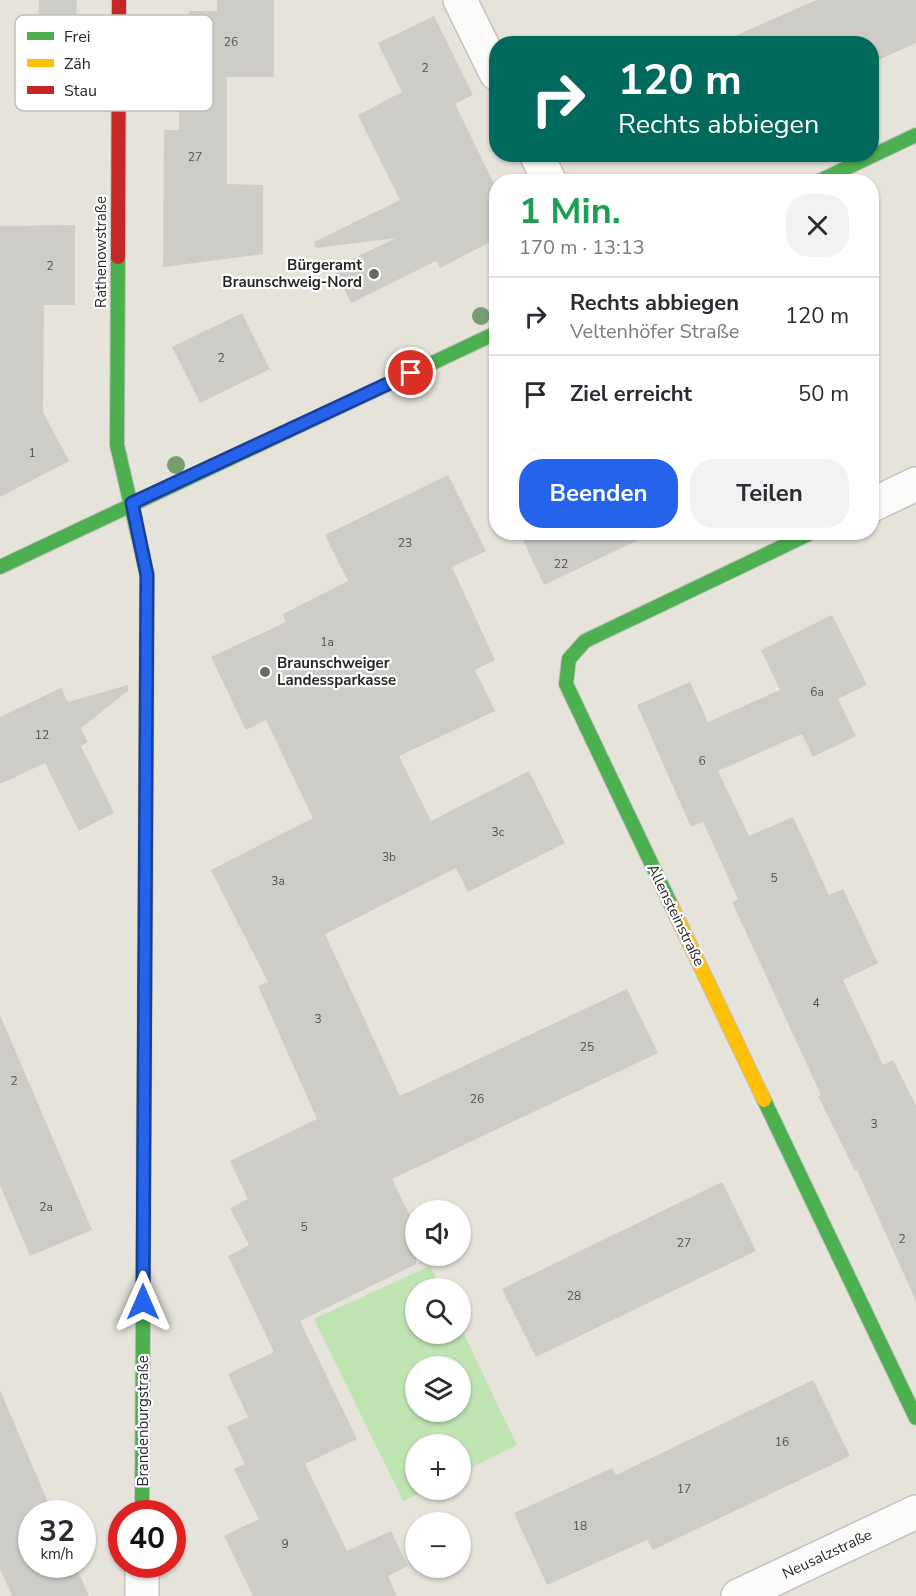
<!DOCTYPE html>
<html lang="de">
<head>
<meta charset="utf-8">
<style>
	body { margin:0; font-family:"Nunito Sans",sans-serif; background:#f2f2f3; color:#2b2b33; height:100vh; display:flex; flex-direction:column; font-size:22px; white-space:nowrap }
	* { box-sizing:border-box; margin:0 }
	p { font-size:20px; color:#7c7c81 }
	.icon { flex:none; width:33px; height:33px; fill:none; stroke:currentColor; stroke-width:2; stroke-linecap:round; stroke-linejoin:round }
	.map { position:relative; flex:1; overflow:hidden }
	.details { position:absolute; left:489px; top:174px; width:390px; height:366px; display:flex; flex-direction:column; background:#fff; border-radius:24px; box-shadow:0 2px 4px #0004 }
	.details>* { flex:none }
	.guide { position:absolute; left:489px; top:36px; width:390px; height:126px; border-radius:24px; box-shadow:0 2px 4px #0004; background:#00695c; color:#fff; overflow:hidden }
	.controls { position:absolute; left:405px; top:1200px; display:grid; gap:12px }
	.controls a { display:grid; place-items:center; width:66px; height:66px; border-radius:50%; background:#fff; box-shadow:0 2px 4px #0004; font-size:30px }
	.speed { position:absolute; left:18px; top:1500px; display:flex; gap:12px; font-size:30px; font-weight:700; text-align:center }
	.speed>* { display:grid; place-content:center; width:78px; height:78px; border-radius:50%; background:#fff; box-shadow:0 2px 4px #0004; line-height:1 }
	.speed small { font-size:15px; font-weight:400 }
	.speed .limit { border:9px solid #d22; background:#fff; color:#111 }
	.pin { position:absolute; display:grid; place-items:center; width:51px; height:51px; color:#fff; margin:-26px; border:3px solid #fff; border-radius:50%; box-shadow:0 2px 6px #0007 }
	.me { position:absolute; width:66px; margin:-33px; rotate:0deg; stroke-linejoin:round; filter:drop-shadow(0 0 4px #0008) }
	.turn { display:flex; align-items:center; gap:21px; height:126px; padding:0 30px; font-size:27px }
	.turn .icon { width:78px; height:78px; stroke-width:2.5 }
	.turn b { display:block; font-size:42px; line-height:51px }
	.round { display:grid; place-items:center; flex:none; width:63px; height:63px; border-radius:24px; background:#f2f2f3 }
	.overview { display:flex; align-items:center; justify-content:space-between; height:102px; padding:0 30px }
	h1 { font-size:36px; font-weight:700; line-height:45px; color:#1e9e55 }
	.button { display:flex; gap:12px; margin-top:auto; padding:12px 30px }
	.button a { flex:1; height:69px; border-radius:24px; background:#2563eb; color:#fff; font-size:24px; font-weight:700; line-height:69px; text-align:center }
	.button a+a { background:#f2f2f3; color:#2b2b33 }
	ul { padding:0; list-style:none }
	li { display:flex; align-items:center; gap:18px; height:78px; padding:0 30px; border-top:2px solid #e1e1e2 }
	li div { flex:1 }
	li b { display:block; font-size:22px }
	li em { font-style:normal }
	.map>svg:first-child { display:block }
	.green { fill:#bfe4b2; fill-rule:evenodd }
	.building { fill:#ceccc7 }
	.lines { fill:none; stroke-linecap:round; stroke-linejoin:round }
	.street-casing { stroke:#c3c1c1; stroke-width:36 }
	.fast-casing { stroke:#c3c1c1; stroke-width:16 }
	.slow-casing { stroke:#c3c1c1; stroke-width:16 }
	.jam-casing { stroke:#c3c1c1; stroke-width:16 }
	.street { stroke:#fbfbfa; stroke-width:33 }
	.fast { stroke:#4caf50; stroke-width:14 }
	.slow { stroke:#ffc107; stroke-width:14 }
	.jam { stroke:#c62828; stroke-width:14 }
	.tree { fill:#759d6f }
	.route-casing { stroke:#184099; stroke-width:15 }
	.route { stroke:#2563eb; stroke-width:10 }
	.poi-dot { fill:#6a6966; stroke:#fff; stroke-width:2 }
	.labels { text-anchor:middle; stroke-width:4.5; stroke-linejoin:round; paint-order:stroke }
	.number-label { font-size:12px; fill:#525150 }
	.street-label { font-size:15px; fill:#272727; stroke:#fff }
	.poi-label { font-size:15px; font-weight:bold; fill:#272727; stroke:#fff; text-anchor:end }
	.key { fill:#fff; stroke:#bebebe; stroke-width:1.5 }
	.key-label { font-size:16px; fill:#272727 }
</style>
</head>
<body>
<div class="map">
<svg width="916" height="1596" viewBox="0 0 916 1596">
	<rect width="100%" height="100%" fill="#e6e3db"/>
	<path class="green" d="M430,1266L441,1288H416V1334H460L461,1328L517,1445L461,1473L460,1444H416V1490H427L403,1501L314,1319ZM416,1366H460V1412H416Z"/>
	<path class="building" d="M39,0H77L74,61H37Z
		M217,0H274V77H227V184L263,185V254L163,267L164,130H179V73H189V11H217Z
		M816,0H916V43L874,62L872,44H717Z
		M434,16L473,95L455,104L496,188V239L440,268L436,261L351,303L334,268L396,238L316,248L314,242L400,200L358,115L402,92L378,43Z
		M75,225V305H44L43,412L69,461L0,497V226Z
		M242,313L270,369L200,403L172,347Z
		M448,475L486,551L452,567L495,660L475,670L495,711L399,756L431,821L529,771L565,843L468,892L456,868L325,934L400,1096L627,989L658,1053L392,1179L416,1228V1264L300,1321L357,1439L305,1464L347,1551L391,1531L408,1566L388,1576L397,1596H253L224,1536L259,1519L234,1469L245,1464L227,1427L248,1417L228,1374L274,1352L228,1256L249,1245L230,1208L248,1199L230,1161L317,1119L258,986L268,982L211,870L313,818L266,720L246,730L211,657L286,622L283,614L348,581L325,535Z
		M519,532H655L544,585Z
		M832,615L867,685L838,699L856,736L813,757L802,734L718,771L749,836L793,817L829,895L843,889L878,963L843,980L883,1065L893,1060L916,1106V1301L857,1170L855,1171L818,1096L821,1095L732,902L738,899L703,822L691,827L637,705L690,682L708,722L780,690L761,650Z
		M128,685V691L81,728L88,742L81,746L114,813L79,831L45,763L0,784V717L61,688L68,702Z
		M0,1015L92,1230L30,1256L0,1185Z
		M722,1182L756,1251L536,1357L502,1289Z
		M813,1380L850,1456L653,1550L647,1540L547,1585L514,1513L612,1468L616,1475Z
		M0,1390L53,1514H32V1564H75L89,1596H12L0,1569Z"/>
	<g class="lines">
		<defs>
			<path id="street" d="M460,0L496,73
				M536,154L550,182
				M872,505L916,484
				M142,1596V1564
				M738,1596L916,1512"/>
			<path id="fast" d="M817,182L916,135
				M118,257L117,445L147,575L146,791
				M0,567L496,333
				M672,907L566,684L569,659L585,641L813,532
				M764,1100L916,1418
				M142,1514L144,1097"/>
			<path id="slow" d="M672,907L764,1100"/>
			<path id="jam" d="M118,257L119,0
				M144,1097L146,791"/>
		</defs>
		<use href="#street" class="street-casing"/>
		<use href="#fast" class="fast-casing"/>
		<use href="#slow" class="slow-casing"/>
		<use href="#jam" class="jam-casing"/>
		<use href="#street" class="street"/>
		<use href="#fast" class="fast"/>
		<use href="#slow" class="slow"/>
		<use href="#jam" class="jam"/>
	</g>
	<g class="tree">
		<circle cx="481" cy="316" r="9"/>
		<circle cx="176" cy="465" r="9"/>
	</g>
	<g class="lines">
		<defs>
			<path id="route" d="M143,1302L147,575L132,503L411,373"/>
		</defs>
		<use href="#route" class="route-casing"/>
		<use href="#route" class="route"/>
	</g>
	<g class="poi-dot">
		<circle cx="374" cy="274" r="6"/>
		<circle cx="265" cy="672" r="6"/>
	</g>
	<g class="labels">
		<g class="number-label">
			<text x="231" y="46">26</text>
			<text x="425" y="72">2</text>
			<text x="195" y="161">27</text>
			<text x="50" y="270">2</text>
			<text x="221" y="362">2</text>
			<text x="32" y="457">1</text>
			<text x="405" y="547">23</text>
			<text x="561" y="568">22</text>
			<text x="327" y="646">1a</text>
			<text x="817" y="696">6a</text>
			<text x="42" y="739">12</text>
			<text x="702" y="765">6</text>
			<text x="498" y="836">3c</text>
			<text x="389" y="861">3b</text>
			<text x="774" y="882">5</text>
			<text x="278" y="885">3a</text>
			<text x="816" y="1007">4</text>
			<text x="318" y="1023">3</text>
			<text x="587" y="1051">25</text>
			<text x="14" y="1085">2</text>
			<text x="477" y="1103">26</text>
			<text x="874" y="1128">3</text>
			<text x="46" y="1211">2a</text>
			<text x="304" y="1231">5</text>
			<text x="902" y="1243">2</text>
			<text x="684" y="1247">27</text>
			<text x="574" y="1300">28</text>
			<text x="782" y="1446">16</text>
			<text x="684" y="1493">17</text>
			<text x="580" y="1530">18</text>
			<text x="285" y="1548">9</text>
		</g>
		<g class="street-label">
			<text transform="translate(101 252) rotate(-90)" y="5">Rathenowstraße</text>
			<text transform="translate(676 915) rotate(64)" y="5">Allensteinstraße</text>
			<text transform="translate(143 1421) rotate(-90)" y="5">Brandenburgstraße</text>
			<text transform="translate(827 1554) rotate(-25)" y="5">Neusalzstraße</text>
		</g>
		<g class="poi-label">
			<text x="362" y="270">Bürgeramt<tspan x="362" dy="17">Braunschweig-Nord</tspan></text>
			<text x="277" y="668" text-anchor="start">Braunschweiger<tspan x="277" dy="17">Landessparkasse</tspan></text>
		</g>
	</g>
	<rect x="15" y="15" width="198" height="96" rx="9" class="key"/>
	<rect x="27" y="32" width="27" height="8" fill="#4caf50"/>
	<rect x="27" y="59" width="27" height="8" fill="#ffc107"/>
	<rect x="27" y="86" width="27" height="8" fill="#c62828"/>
	<g class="key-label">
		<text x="64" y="42">Frei</text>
		<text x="64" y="69">Zäh</text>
		<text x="64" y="96">Stau</text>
	</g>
</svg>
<div class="controls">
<a><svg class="icon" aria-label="sound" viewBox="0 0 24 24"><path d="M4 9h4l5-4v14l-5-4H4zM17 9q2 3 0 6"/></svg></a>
<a><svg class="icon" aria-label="search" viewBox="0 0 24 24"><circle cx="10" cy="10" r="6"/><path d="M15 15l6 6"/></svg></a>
<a><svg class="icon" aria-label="layers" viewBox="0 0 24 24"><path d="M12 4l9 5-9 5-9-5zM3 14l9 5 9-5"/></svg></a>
<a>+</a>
<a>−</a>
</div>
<div class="speed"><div>32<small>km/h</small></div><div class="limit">40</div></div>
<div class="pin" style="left:411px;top:373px;background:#d93025"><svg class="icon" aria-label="arrive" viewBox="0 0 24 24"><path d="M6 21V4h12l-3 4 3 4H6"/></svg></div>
<svg class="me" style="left:143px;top:1302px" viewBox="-20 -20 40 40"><path d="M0-17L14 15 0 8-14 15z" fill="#2563eb" stroke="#fff" stroke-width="4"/></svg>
<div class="guide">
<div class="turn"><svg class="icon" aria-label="right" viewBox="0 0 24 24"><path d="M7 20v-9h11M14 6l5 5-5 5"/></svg><div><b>120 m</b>Rechts abbiegen</div></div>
</div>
<section class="details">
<div class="overview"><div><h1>1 Min.</h1><p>170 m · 13:13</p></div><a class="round"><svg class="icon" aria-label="close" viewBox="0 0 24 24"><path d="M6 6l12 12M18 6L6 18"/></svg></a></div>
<ul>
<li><svg class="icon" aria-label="right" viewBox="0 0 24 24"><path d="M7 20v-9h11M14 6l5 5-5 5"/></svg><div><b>Rechts abbiegen</b><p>Veltenhöfer Straße</p></div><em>120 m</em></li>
<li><svg class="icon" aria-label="arrive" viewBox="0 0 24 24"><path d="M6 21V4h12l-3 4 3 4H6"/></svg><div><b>Ziel erreicht</b></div><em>50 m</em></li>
</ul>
<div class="button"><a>Beenden</a><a>Teilen</a></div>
</section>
</div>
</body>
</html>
